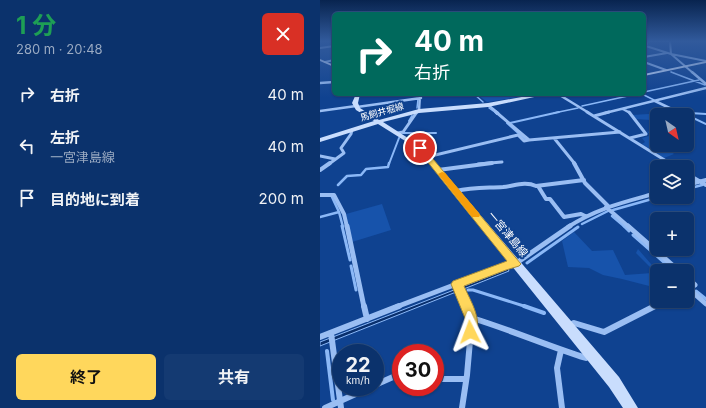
<!DOCTYPE html>
<html lang="ja">
<head>
<meta charset="utf-8">
<style>
	body { margin:0; font-family:Inter,"Noto Sans JP",sans-serif; background:#143a72; color:#f1f3f6; height:100vh; display:flex; flex-direction:column; font-size:15px; white-space:nowrap }
	* { box-sizing:border-box; margin:0 }
	p { font-size:13px; color:#9aaac2 }
	.icon { flex:none; width:22px; height:22px; fill:none; stroke:currentColor; stroke-width:2; stroke-linecap:round; stroke-linejoin:round }
	.map { position:relative; flex:1; overflow:hidden }
	.panel { display:flex; flex-direction:column; background:#0b326c; width:320px }
	.panel>* { flex:none }
	.hud { position:absolute; left:12px; top:12px; width:314px; height:84px; border-radius:6px; box-shadow:0 1px 3px #0004,0 0 0 1px #2b4d7f; background:#00695c; color:#fff; overflow:hidden }
	.needle { width:26px; rotate:146deg }
	.tools { position:absolute; left:330px; top:108px; display:grid; gap:8px }
	.tools a { display:grid; place-items:center; width:44px; height:44px; border-radius:6px; background:#0b326c; box-shadow:0 1px 3px #0004,0 0 0 1px #2b4d7f; font-size:20px }
	.speed { position:absolute; left:12px; top:344px; display:flex; gap:8px; font-size:20px; font-weight:700; text-align:center }
	.speed>* { display:grid; place-content:center; width:52px; height:52px; border-radius:50%; background:#0b326c; box-shadow:0 1px 3px #0004,0 0 0 1px #2b4d7f; line-height:1 }
	.speed small { font-size:10px; font-weight:400 }
	.speed .limit { border:6px solid #d22; background:#fff; color:#111 }
	.pin { position:absolute; display:grid; place-items:center; width:34px; height:34px; color:#fff; margin:-17px; border:2px solid #fff; border-radius:50%; box-shadow:0 1px 4px #0007 }
	.me { position:absolute; width:44px; margin:-22px; rotate:357deg; stroke-linejoin:round; filter:drop-shadow(0 0 3px #0008) }
	.turn { display:flex; align-items:center; gap:14px; height:84px; padding:0 16px; font-size:18px }
	.turn .icon { width:52px; height:52px; stroke-width:2.5 }
	.turn b { display:block; font-size:28px; line-height:34px }
	.round { display:grid; place-items:center; flex:none; width:42px; height:42px; border-radius:6px; background:#143a72 }
	.summary { display:flex; align-items:center; justify-content:space-between; height:68px; padding:0 16px }
	h1 { font-size:24px; font-weight:700; line-height:30px; color:#1e9e55 }
	.primary-button { display:flex; gap:8px; margin-top:auto; padding:8px 16px }
	.primary-button a { flex:1; height:46px; border-radius:6px; background:#ffd75c; color:#111; font-size:16px; font-weight:700; line-height:46px; text-align:center }
	.primary-button a+a { background:#143a72; color:#f1f3f6 }
	ul { padding:0; list-style:none }
	li { display:flex; align-items:center; gap:12px; height:52px; padding:0 16px }
	li div { flex:1 }
	li b { display:block; font-size:15px }
	li em { font-style:normal }
	main { display:flex; flex:1; min-height:0 }
	.map>svg:first-child { display:block }
	.green { fill:#1753ab }
	.water { fill:#092f6c; stroke:#8bb8f7 }
	.lines { fill:none; stroke-linecap:round; stroke-linejoin:round }
	.stream-far5 { stroke:#8bb8f7; stroke-width:1 }
	.stream-far4 { stroke:#8bb8f7; stroke-width:1.5 }
	.stream-far3 { stroke:#8bb8f7; stroke-width:2 }
	.stream-far2 { stroke:#8bb8f7; stroke-width:2.5 }
	.stream-far1 { stroke:#8bb8f7; stroke-width:3 }
	.stream { stroke:#8bb8f7; stroke-width:4 }
	.minor-far5 { stroke:#9abef3; stroke-width:2 }
	.minor-far4 { stroke:#9abef3; stroke-width:2.5 }
	.minor-far3 { stroke:#9abef3; stroke-width:3 }
	.minor-far2 { stroke:#9abef3; stroke-width:4 }
	.minor-far1 { stroke:#9abef3; stroke-width:5 }
	.minor { stroke:#9abef3; stroke-width:6 }
	.secondary { fill:#c9ddfd; fill-rule:evenodd }
	.route { fill:#ffd75c; stroke:#a68c3c }
	.slow { fill:#f59e0b }
	.labels { text-anchor:middle; stroke-width:4; stroke-linejoin:round; paint-order:stroke }
	.far-street-label { font-size:9px; fill:#fff; stroke:#0f4290 }
	.street-label { font-size:11px; fill:#fff; stroke:#0f4290 }
</style>
</head>
<body>
<main>
<section class="panel">
<div class="summary"><div><h1>1 分</h1><p>280 m · 20:48</p></div><a class="round" style="background:#d93025;color:#fff"><svg class="icon" aria-label="close" viewBox="0 0 24 24"><path d="M6 6l12 12M18 6L6 18"/></svg></a></div>
<ul>
<li><svg class="icon" aria-label="right" viewBox="0 0 24 24"><path d="M7 20v-9h11M14 6l5 5-5 5"/></svg><div><b>右折</b></div><em>40 m</em></li>
<li><svg class="icon" aria-label="left" viewBox="0 0 24 24"><path d="M17 20v-9H6M10 6l-5 5 5 5"/></svg><div><b>左折</b><p>一宮津島線</p></div><em>40 m</em></li>
<li><svg class="icon" aria-label="arrive" viewBox="0 0 24 24"><path d="M6 21V4h12l-3 4 3 4H6"/></svg><div><b>目的地に到着</b></div><em>200 m</em></li>
</ul>
<div class="primary-button"><a>終了</a><a>共有</a></div>
</section>
<div class="map">
<svg width="386" height="408" viewBox="0 0 386 408">
	<rect width="100%" height="100%" fill="#0f4290"/>
	<path class="green" d="M170,94H195L199,97L167,102L159,96Z
		M329,114C332,117 337,118 337,124H335L337,127V135L325,132L333,131L329,124L332,122L331,120L315,119L312,115Z
		M329,136L337,141V145L357,146L347,148L354,154L344,158L322,144L325,142L322,138Z
		M62,204L71,230L32,242L26,214Z
		M254,232L272,251L293,250L305,275L332,273L330,267L316,253L318,249L337,271V288L302,279L283,275L269,268L248,267L242,241Z"/>
	<path class="water" d="M188,269L189,271L0,346V342Z"/>
	<g class="lines">
		<path class="stream-far5" d="M351,72L354,73"/>
		<path class="stream-far4" d="M351,72L385,85
			M324,92L379,80
			M154,94L163,102
			M322,94L334,100
			M262,106L317,94
			M97,108L98,99
			M169,108L176,113
			M234,113L258,108
			M370,113H373"/>
		<path class="stream-far3" d="M175,112L177,114
			M370,113L386,114
			M367,115L386,124
			M89,121L92,116
			M187,123L206,140
			M190,123L239,112
			M83,133H116
			M69,164L79,138"/>
		<path class="stream-far2" d="M18,185L27,176L41,175L46,169L68,167L69,163
			M367,189L382,185
			M12,197L19,212L23,227
			M293,210L339,197
			M292,216L305,227
			M0,217L19,212
			M262,224L288,211"/>
		<path class="stream-far1" d="M22,226L30,260
			M304,226L309,231
			M313,235L354,271
			M207,263L258,227
			M31,266L36,290
			M367,283L369,284
			M148,290H153L207,307
			M376,291L386,299"/>
		<path class="stream" d="M204,306L224,313
			M7,351L13,400"/>
		<path class="minor-far5" d="M327,41H350
			M328,41L326,46L351,54
			M350,41L351,54L373,73
			M0,48L14,46
			M351,54L386,61
			M324,57L347,53
			M5,62L14,60
			M324,62L346,70"/>
		<path class="minor-far4" d="M372,72L386,84
			M0,83L14,82
			M238,94L269,113
			M335,101L360,113
			M168,105L178,113
			M37,107L101,98
			M303,109L310,113
			M0,111L36,106
			M99,111L100,94
			M285,113L386,88"/>
		<path class="minor-far3" d="M176,112L209,140L300,132
			M267,112L351,164
			M309,112L326,134L310,138
			M358,112L364,115
			M274,116L289,112
			M367,117L372,119
			M78,133L83,132L97,112
			M234,138L255,164
			M0,156L15,159
			M107,157L198,135L204,141L209,140
			M9,164L24,153L21,148L31,134L32,130
			M158,164L182,162"/>
		<path class="minor-far2" d="M254,163L265,183L288,206
			M349,163L356,167
			M0,170L10,163
			M118,170L172,163
			M367,174L386,185
			M367,185L386,180
			M218,186L226,199H230L244,217L261,214L265,216
			M136,191C152,187 167,188 183,187C194,186 205,181 216,186L264,180
			M0,195H14L24,214L27,227
			M286,207L309,227
			M248,227C277,208 305,202 337,193"/>
		<path class="minor-far1" d="M27,226L44,307
			M308,226L359,271
			M367,278L375,285L369,289L386,304
			M137,284L147,307
			M76,307L184,266L195,264L250,226
			M333,307L346,301"/>
		<path class="minor" d="M44,306L47,319
			M152,318C191,330 228,346 266,358L269,355
			M248,326L254,323L284,332L335,306
			M11,333L21,408
			M0,337L79,306
			M241,350L237,368L242,408
			M115,379H145
			M55,385L73,377L81,378
			M5,408L51,387
			M142,408L147,375L152,318L147,306"/>
		<path class="secondary" d="M0,59L14,65V67L0,61Z
			M386,61V63L324,76V74Z
			M36,94H40L38,103L40,108L59,120L99,109L168,103L218,94H228L168,107L99,113L63,122L102,147L299,377L318,408H303L289,387L98,149L58,124L0,142V138L54,121L36,110L32,103Z"/>
	</g>
	<linearGradient id="sky" x2="0" y2="1"><stop stop-color="#08244f"/><stop offset="0.42" stop-color="#315a9c"/><stop offset="1" stop-color="#315a9c" stop-opacity="0"/></linearGradient>
	<rect width="386" height="98" fill="url(#sky)"/>
	<path class="route" d="M100,146L103,147L201,264L199,266L186,270L144,286C151,302 163,320 155,337L150,338L146,337L144,332L145,318L131,284L133,281L187,261L98,150V147Z"/>
	<path class="slow" d="M122,172L125,173L159,213L160,215L159,217H152L118,174Z"/>
	<g class="labels">
		<g class="far-street-label">
			<text transform="translate(62 112) rotate(-16)" y="3">馬飼井堀線</text>
		</g>
		<g class="street-label">
			<text transform="translate(188 234) rotate(50)" y="4">一宮津島線</text>
		</g>
	</g>
</svg>
<div class="tools">
<a><svg class="needle" viewBox="-14 -14 28 28"><path d="M0-13l5 13h-10z" fill="#e53935"/><path d="M0 13l5-13h-10z" fill="#9aaac2"/></svg></a>
<a><svg class="icon" aria-label="layers" viewBox="0 0 24 24"><path d="M12 4l9 5-9 5-9-5zM3 14l9 5 9-5"/></svg></a>
<a>+</a>
<a>−</a>
</div>
<div class="speed"><div>22<small>km/h</small></div><div class="limit">30</div></div>
<div class="pin" style="left:100px;top:148px;background:#d93025"><svg class="icon" aria-label="arrive" viewBox="0 0 24 24"><path d="M6 21V4h12l-3 4 3 4H6"/></svg></div>
<svg class="me" style="left:150px;top:332px" viewBox="-20 -20 40 40"><path d="M0-17L14 15 0 8-14 15z" fill="#ffd75c" stroke="#fff" stroke-width="4"/></svg>
<div class="hud">
<div class="turn"><svg class="icon" aria-label="right" viewBox="0 0 24 24"><path d="M7 20v-9h11M14 6l5 5-5 5"/></svg><div><b>40 m</b>右折</div></div>
</div>
</div>
</main>
</body>
</html>
